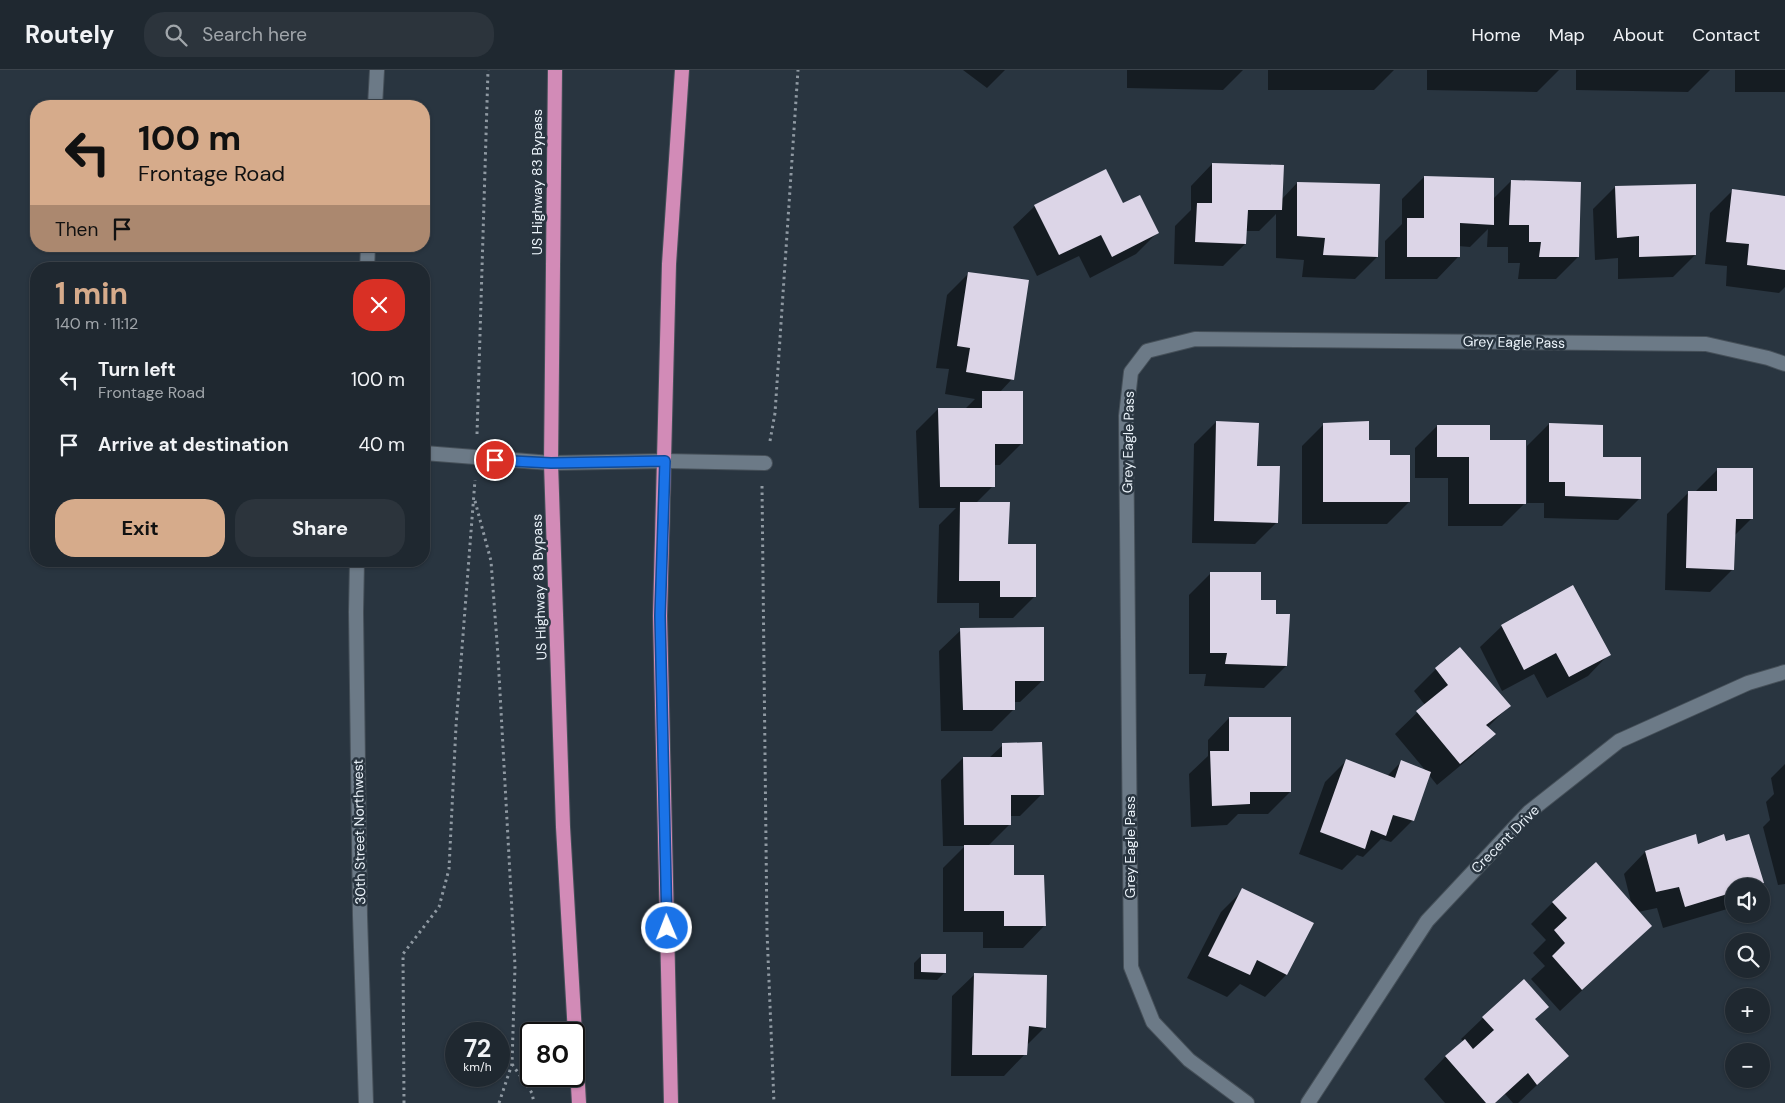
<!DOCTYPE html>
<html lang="en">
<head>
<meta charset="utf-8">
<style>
	body { margin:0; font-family:"DM Sans",sans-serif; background:#2c343c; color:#f1f3f6; height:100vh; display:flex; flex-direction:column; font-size:19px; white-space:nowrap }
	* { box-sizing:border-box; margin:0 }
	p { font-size:16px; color:#a1a6ab }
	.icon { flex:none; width:28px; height:28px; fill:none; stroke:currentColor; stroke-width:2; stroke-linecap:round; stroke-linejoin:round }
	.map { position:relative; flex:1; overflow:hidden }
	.sheet { position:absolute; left:30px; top:192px; width:400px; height:305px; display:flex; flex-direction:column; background:#1f2830; border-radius:20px; box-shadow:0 1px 4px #0004,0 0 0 1px #3c444c }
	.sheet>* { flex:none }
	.guide { position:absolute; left:30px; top:30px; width:400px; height:152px; border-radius:20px; box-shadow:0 1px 4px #0004,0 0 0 1px #3c444c; background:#d6ab8b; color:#111; overflow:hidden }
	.fabs { position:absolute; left:1725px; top:808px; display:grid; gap:10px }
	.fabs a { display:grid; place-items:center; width:45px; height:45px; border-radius:50%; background:#1f2830; box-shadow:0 1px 4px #0004,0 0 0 1px #3c444c; font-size:25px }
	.speed { position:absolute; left:445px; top:952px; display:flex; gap:10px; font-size:25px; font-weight:700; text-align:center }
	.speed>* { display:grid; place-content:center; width:65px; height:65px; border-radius:50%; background:#1f2830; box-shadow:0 1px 4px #0004,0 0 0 1px #3c444c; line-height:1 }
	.speed small { font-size:12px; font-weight:400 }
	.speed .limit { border:2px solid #111; border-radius:8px; background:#fff; color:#111 }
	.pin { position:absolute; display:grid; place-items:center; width:42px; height:42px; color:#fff; margin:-21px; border:2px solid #fff; border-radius:50%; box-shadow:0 1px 5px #0007 }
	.me { position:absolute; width:55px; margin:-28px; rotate:359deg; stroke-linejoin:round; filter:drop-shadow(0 0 4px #0008) }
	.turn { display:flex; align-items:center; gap:18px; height:105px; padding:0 25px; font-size:22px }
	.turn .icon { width:65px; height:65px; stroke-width:2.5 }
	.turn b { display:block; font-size:35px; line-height:42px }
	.then { display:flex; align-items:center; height:48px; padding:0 25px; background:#0003; gap:10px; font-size:19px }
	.round { display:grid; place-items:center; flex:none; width:52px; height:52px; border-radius:20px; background:#2c343c }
	.summary { display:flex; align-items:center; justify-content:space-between; height:85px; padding:0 25px }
	h1 { font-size:30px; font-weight:700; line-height:38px; color:#d6ab8b }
	.primary-button { display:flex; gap:10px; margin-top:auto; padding:10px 25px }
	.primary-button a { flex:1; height:58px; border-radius:20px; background:#d6ab8b; color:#111; font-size:20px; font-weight:700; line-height:58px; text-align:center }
	.primary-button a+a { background:#2c343c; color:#f1f3f6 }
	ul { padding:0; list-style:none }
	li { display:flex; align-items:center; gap:15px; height:65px; padding:0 25px }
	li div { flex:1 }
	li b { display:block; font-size:19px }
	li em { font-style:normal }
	header { display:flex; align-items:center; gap:30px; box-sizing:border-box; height:70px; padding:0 25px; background:#1f2830; border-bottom:1px solid #3c444c }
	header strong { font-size:24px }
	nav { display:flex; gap:28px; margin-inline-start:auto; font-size:18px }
	.search { width:350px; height:45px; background:#2c343c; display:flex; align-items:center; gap:12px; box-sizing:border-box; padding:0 18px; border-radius:20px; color:#a1a6ab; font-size:19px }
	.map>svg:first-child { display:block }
	.shadow { fill:#0007 }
	.building { fill:#dcd5e7 }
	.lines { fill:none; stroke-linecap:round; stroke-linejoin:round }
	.service-casing { stroke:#465059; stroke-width:16 }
	.minor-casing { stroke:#465059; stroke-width:16 }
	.trunk-casing { stroke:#465059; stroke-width:16 }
	.path { stroke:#8f99a2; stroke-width:3; stroke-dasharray:2.5 4; stroke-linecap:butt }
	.service { stroke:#6c7a87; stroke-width:14 }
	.minor { stroke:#6c7a87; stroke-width:14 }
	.trunk { stroke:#d28bb7; stroke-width:14 }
	.route-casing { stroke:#114b97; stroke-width:12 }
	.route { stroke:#1a73e8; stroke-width:9 }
	.labels { text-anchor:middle; stroke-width:5; stroke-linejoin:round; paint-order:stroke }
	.street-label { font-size:14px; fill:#ecf4fb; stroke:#293540 }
</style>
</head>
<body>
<header>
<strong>Routely</strong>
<div class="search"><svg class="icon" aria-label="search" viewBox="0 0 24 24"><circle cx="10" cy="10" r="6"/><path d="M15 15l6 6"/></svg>Search here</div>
<nav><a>Home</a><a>Map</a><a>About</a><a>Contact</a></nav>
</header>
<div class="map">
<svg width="1785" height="1033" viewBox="0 0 1785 1033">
	<rect width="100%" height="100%" fill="#293540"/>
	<path class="shadow" d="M963,0H1005L987,18Z
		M1127,0H1243L1223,20L1127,18Z
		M1268,0H1394L1374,20H1268Z
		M1427,0H1559L1537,22L1427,20Z
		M1576,0H1710L1688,22L1576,20Z
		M1735,0H1785V22H1735Z
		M1212,94L1281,130L1297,113L1377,187L1355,209L1302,207L1304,190L1276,188V144L1259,161H1245V174L1223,196L1174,194L1175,156L1191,140V116Z
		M1424,107L1492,130L1511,111L1578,187L1556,209H1518L1520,193H1508V177H1487L1488,159L1470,177L1458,176V187L1437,209H1385V171L1402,154V129Z
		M1615,117L1695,185L1673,207L1618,209V188L1595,190L1593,139Z
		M1732,121L1785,127V217L1779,223L1726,216L1727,196L1705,194L1710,143Z
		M1123,134L1158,162L1136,184L1090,208L1079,186L1037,206L1013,157L1035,136Z
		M969,203L1012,309L1000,322L1022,373L1000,395H993V416L976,433L1007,475L1035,526L1013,548H979V533H937L939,455L956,438H919L916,361L938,339H965L975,329L945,324L949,299L936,298L947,225Z
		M1216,352L1256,398L1277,452L1255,474L1192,473L1194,374Z
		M1324,354L1368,371L1388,386L1409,432L1387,454H1302V376Z
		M1549,354L1602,388L1640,428L1618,450L1544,448V433H1527V376Z
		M1437,356L1488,371L1524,434L1502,456H1448V408H1415V378Z
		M1717,400L1751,449L1734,466L1732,500L1710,522L1665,520L1667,444L1689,422H1695Z
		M1211,503L1260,532L1275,545L1286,596L1264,618L1204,616L1206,604H1189V525Z
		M1502,556L1609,584L1588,606L1547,628L1534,604L1502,621L1480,577Z
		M961,560L1042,611L1020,632H1014V639L992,661H941L939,581Z
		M1436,599L1509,636L1487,658L1494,664L1472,686L1437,715L1429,705L1413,750L1391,772L1381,769L1363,787L1357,785L1342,800L1299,784L1325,712L1347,690L1387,706L1401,692L1426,701L1395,664L1425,635L1414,621Z
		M1229,648L1290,722L1268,744H1238L1227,755L1191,757L1189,704L1208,686V670Z
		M1003,675L1042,724L1020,746H1010V754L988,776L1012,806L1044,856L1023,878H983V862H943V798L965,776H943L941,710L963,688H989Z
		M1785,694V814L1778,815L1763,757L1770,750L1766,732L1774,724L1771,708Z
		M1725,773L1762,813L1759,816H1734V837L1663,858L1657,838L1638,842L1651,856L1560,941L1531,909L1545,896L1533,883L1546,870L1531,854L1553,832L1632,836L1624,804L1645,782Z
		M1243,820L1312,853L1286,905L1265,927L1240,914L1227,927L1187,908L1221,842Z
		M921,886L944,903L937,910L914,909V893Z
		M974,905L1044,958L1026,976L1025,984L1004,1006H951L952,926Z
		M1483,948L1534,950L1568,986L1518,1033H1513L1505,1024L1495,1033H1445L1424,1009L1445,987L1464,972L1461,969Z"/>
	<path class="building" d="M1212,93L1284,95L1282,140H1248L1246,174L1195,172L1197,133H1212Z
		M1106,99L1123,133L1140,125L1159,163L1112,187L1101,165L1059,185L1034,135Z
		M1424,106L1494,108V155L1460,153V187H1407V148H1424Z
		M1511,110L1581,112L1579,187H1539L1541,172H1529V155H1509Z
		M1297,112L1380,114L1378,187L1323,185L1325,168L1297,166Z
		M1696,114V185L1639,187V166L1617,168L1615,116Z
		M1732,119L1785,126V200L1747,195L1749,174L1726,172Z
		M968,202L1029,210L1014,310L966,302L970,278L957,276Z
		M982,321H1023V374H995V417H940L938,338H982Z
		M1216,351L1259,353L1257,396H1280L1278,453L1214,451Z
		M1369,351V370H1390V385H1410V432H1323V353Z
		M1549,353L1603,355V387H1641V429L1565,426V412H1549Z
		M1437,355H1490V370H1526V434H1469V387H1437Z
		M1717,398H1753V449H1736L1734,500L1686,498L1688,421H1717Z
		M960,432H1010L1008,474H1036V527H1000V511H959Z
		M1210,502H1261V530H1276V544H1290L1287,596L1225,594L1227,583H1210Z
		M1573,515L1611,585L1569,607L1556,583L1524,600L1501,555Z
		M1044,557V611H1015V640H963L960,558Z
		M1460,577L1511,636L1486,655L1496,664L1460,694L1416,641L1448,615L1435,598Z
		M1229,647H1291V722H1250V734L1212,736L1210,681H1229Z
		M1042,672L1044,725H1011V755H964L963,687H1002V673Z
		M1346,689L1395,708L1401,690L1431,702L1414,751L1393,745L1386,766L1371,760L1365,779L1320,762Z
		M1696,764L1698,774L1724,764L1726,771L1749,764L1764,813L1754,816H1734V822L1685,837L1679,817L1656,822L1645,781Z
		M964,775H1014V805H1044L1046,856H1004V841H964Z
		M1596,792L1652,856L1582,920L1552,886L1565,873L1554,860L1567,848L1552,832Z
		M1242,818L1314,853L1287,905L1257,890L1250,905L1208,886Z
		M921,884H946V903L921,902Z
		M974,903L1047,905L1046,958L1029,956L1027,985H972Z
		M1524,909L1549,937L1535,949L1569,986L1537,1015L1528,1003L1495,1033H1486L1445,986L1465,969L1473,979L1494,960L1482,947Z"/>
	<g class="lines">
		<defs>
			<path id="service" d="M665,391L765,393"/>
			<path id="minor" d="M375,36L377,0
				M367,199L368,176
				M424,383L551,393L665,391
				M357,491L356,542L360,846L366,1033
				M1247,1033L1189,990L1153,952L1131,897L1126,346L1131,302L1147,281L1195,269L1706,274L1768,288L1785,294
				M1308,1033L1427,851L1529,742L1619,671L1748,613L1785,602"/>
			<path id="trunk" d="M555,0L551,393L563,757L579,1033
				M671,1033L660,546L669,194L682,0"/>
		</defs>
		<use href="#service" class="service-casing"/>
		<use href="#minor" class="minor-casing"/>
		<use href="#trunk" class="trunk-casing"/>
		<path class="path" d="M477,364L488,0
			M770,371L775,343L798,0
			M762,416L767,862L774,1033
			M475,431L491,491L498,586L515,896L512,994L499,1033
			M512,994L532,1023L534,1033
			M404,1033L403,884L439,837L449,799L456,656L475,410"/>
		<use href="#service" class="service"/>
		<use href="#minor" class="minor"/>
		<use href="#trunk" class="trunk"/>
	</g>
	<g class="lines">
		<defs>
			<path id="route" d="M495,390L551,393L665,391L660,546L667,858"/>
		</defs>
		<use href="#route" class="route-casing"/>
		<use href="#route" class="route"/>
	</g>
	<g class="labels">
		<g class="street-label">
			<text transform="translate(537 112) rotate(-90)" y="5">US Highway 83 Bypass</text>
			<text transform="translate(1514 272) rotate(1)" y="5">Grey Eagle Pass</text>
			<text transform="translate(1128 372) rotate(-89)" y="5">Grey Eagle Pass</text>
			<text transform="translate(539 517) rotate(-92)" y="5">US Highway 83 Bypass</text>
			<text transform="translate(359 762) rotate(-91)" y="5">30th Street Northwest</text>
			<text transform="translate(1505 769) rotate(-45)" y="5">Crecent Drive</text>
			<text transform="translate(1130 777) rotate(-90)" y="5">Grey Eagle Pass</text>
		</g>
	</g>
</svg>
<div class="fabs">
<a><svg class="icon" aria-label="sound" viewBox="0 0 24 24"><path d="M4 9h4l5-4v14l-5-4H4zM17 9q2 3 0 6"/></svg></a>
<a><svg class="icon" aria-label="search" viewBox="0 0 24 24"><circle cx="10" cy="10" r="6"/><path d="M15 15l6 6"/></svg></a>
<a>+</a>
<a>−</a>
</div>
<div class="speed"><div>72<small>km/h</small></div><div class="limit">80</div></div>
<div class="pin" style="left:495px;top:390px;background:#d93025"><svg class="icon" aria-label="arrive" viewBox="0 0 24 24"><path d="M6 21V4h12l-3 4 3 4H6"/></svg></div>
<svg class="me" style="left:667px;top:858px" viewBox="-20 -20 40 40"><circle r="17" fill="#1a73e8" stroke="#fff" stroke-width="3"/><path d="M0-11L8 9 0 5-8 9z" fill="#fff"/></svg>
<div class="guide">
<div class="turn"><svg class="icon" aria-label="left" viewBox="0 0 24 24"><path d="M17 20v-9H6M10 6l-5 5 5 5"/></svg><div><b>100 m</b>Frontage Road</div></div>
<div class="then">Then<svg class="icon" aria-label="arrive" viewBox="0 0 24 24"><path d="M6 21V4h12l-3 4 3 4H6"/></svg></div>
</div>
<section class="sheet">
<div class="summary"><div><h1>1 min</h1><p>140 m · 11:12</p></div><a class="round" style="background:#d93025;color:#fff"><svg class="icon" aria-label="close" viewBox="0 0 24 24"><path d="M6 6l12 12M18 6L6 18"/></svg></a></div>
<ul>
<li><svg class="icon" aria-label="left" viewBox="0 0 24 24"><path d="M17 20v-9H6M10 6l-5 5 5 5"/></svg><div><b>Turn left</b><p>Frontage Road</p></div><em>100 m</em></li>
<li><svg class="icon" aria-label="arrive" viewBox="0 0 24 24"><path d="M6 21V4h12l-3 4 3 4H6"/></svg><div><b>Arrive at destination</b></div><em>40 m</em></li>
</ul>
<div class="primary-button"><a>Exit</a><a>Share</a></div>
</section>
</div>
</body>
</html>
